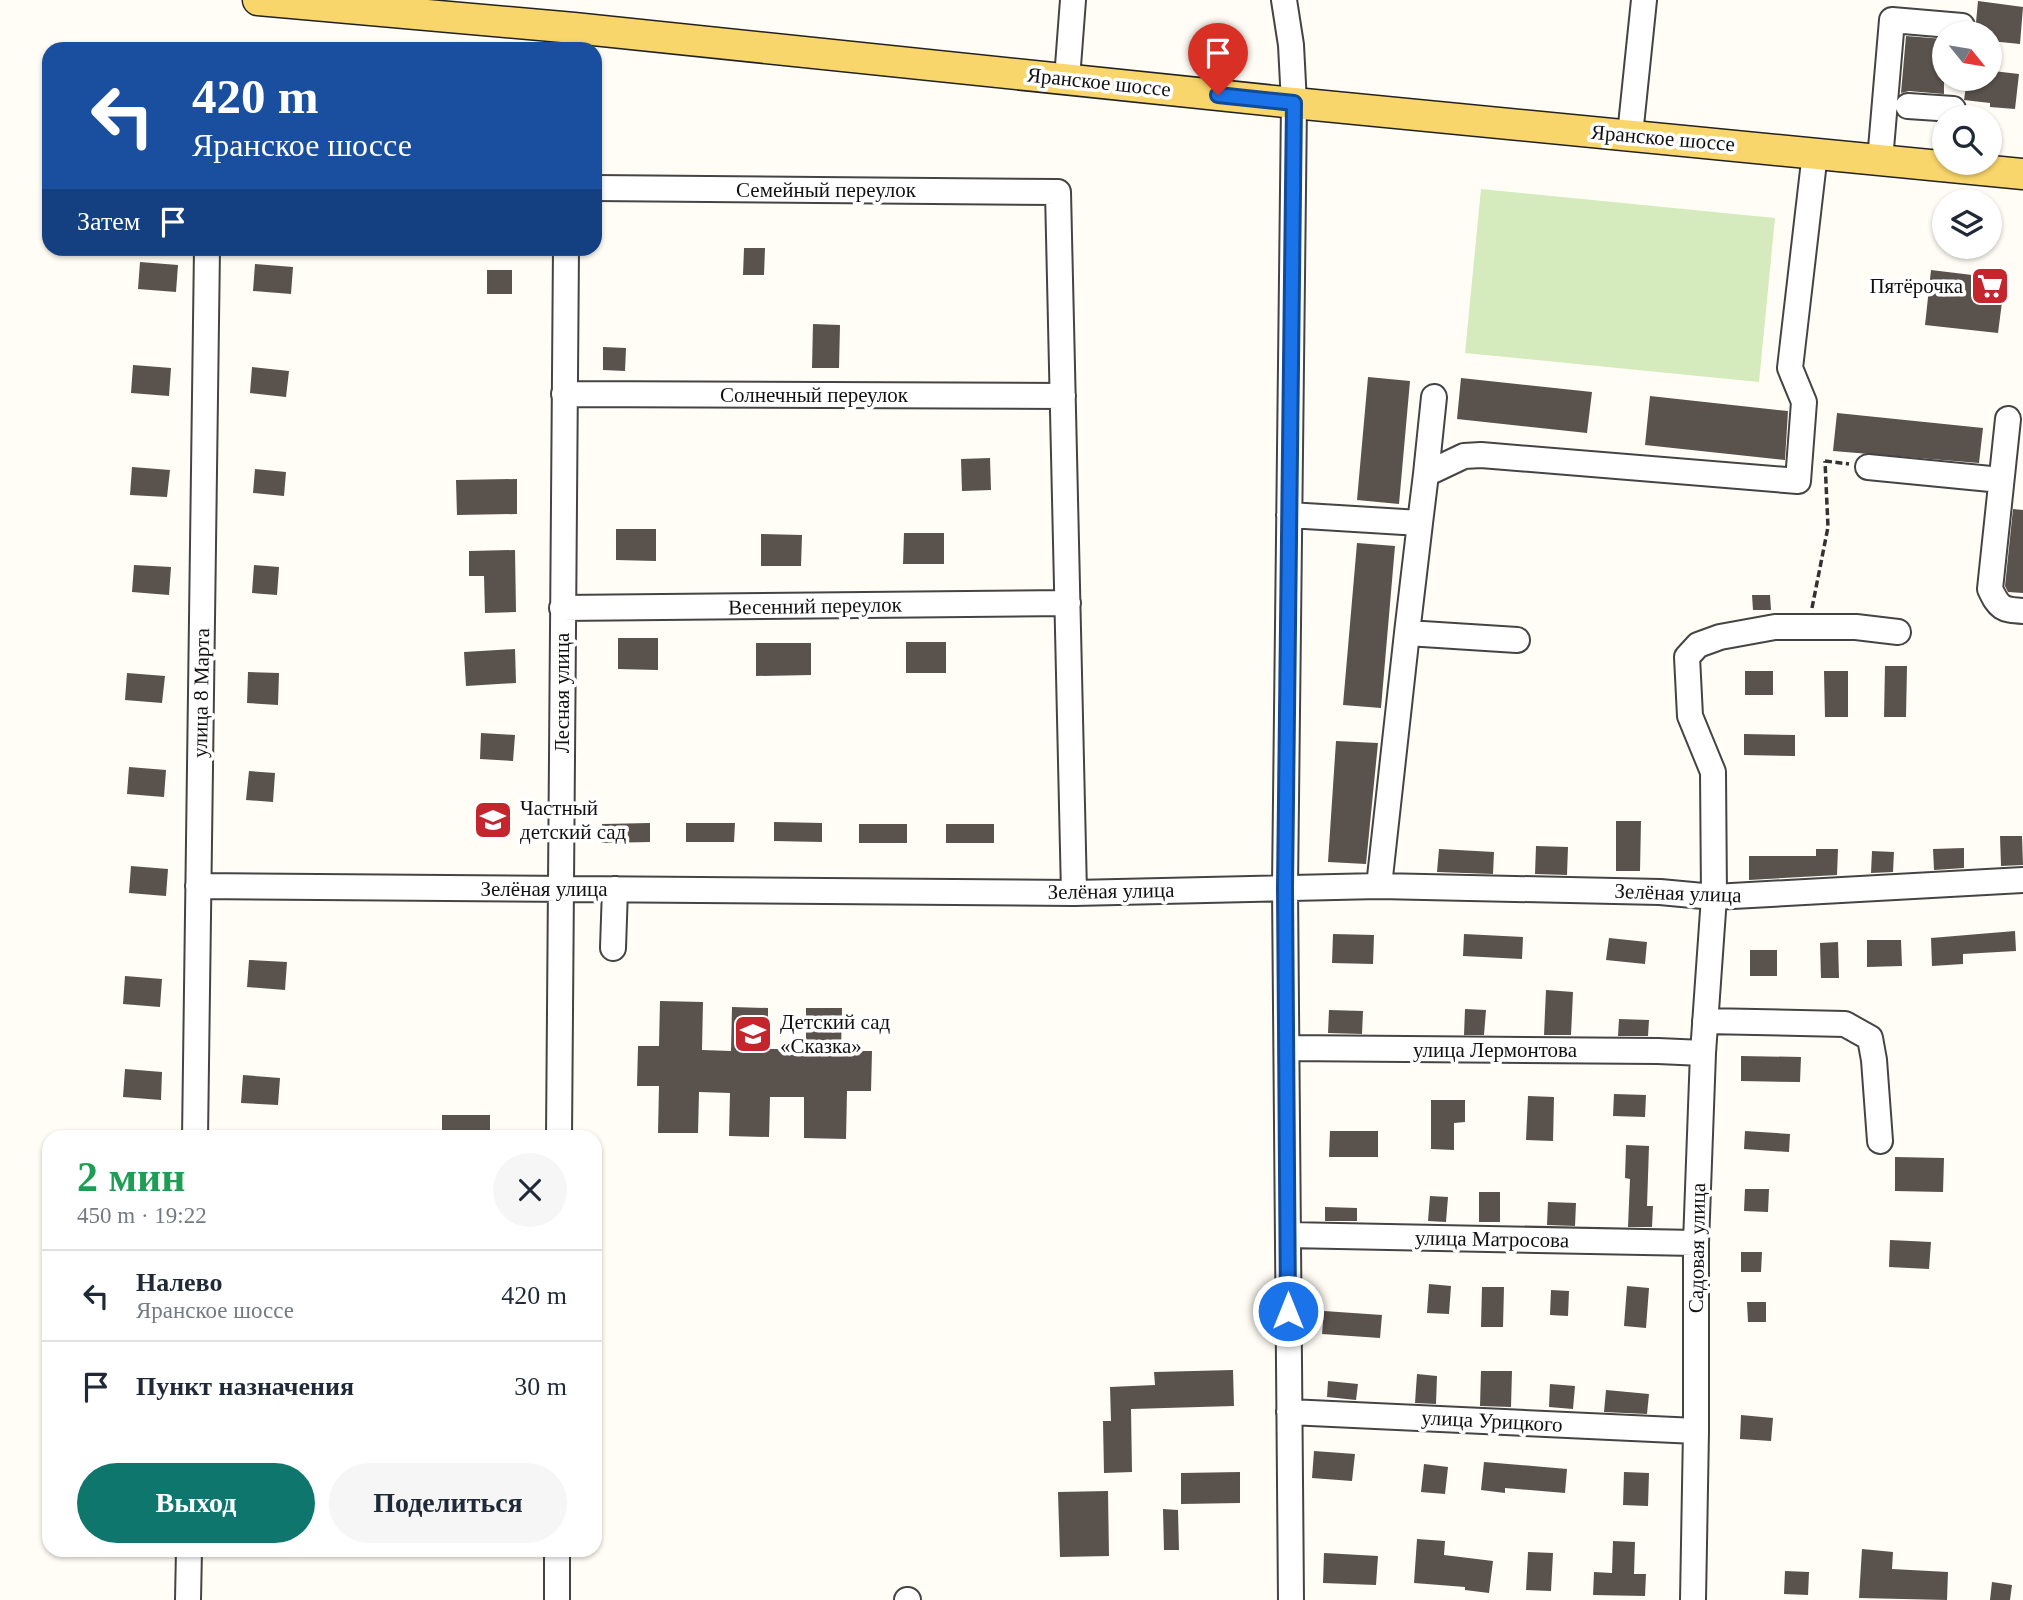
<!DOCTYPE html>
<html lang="ru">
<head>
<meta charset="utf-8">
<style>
	body { margin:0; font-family:Georgia,serif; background:#f6f6f7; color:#1f2937; height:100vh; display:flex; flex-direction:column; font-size:26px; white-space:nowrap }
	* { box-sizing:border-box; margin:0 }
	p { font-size:23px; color:#747a83 }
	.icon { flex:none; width:38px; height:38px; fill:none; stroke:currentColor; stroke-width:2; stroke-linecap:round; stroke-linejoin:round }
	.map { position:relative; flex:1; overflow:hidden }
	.details { position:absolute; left:42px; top:1130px; width:560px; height:427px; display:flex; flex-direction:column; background:#fff; border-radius:21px; box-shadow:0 2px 5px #0004 }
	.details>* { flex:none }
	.guide { position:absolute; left:42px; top:42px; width:560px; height:214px; border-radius:21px; box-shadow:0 2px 5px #0004; background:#1a4fa0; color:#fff; overflow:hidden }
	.needle { width:46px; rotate:120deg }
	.fabs { position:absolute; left:1932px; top:21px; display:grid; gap:14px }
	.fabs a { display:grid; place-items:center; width:70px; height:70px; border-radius:50%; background:#fff; box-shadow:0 2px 5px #0004; font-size:35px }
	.pin { position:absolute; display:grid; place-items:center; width:60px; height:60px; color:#fff; margin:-72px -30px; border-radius:50% 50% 50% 0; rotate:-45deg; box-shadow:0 0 7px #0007 }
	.pin .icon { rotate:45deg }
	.me { position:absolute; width:77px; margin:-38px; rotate:0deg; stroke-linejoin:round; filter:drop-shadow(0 0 5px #0008) }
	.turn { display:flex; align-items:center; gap:24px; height:147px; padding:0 35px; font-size:32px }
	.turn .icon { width:91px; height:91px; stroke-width:2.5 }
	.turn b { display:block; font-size:49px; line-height:60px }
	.then { display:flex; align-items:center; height:66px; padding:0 35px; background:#0003; gap:14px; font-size:26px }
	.round { display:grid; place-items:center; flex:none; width:74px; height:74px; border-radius:37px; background:#f6f6f7 }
	.summary { display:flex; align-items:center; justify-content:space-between; height:119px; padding:0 35px }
	h1 { font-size:42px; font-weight:600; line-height:52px; color:#1e9e55 }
	.primary-button { display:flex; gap:14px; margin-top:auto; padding:14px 35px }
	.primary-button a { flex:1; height:80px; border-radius:42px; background:#0f766e; color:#fff; font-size:28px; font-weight:600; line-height:80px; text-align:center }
	.primary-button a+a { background:#f6f6f7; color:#1f2937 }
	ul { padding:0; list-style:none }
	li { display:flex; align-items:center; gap:21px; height:91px; padding:0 35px; border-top:2px solid #e0e1e3 }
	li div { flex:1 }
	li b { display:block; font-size:26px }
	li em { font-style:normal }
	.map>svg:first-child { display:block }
	.green { fill:#d5ebbd }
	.building { fill:#5a524d }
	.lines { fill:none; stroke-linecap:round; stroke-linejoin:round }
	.minor-casing { stroke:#444; stroke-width:28 }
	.major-casing { stroke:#222; stroke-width:33 }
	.path { stroke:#333; stroke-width:3.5; stroke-dasharray:7 3.5; stroke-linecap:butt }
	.minor { stroke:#fff; stroke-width:24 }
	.major { stroke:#f9d66b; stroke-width:30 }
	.route-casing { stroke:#114b97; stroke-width:18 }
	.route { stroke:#1a73e8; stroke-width:12 }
	.labels { text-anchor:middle; stroke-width:7; stroke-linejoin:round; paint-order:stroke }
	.street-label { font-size:21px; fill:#111; stroke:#fff }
	.poi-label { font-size:21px; fill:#111; stroke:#fff; text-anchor:start }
</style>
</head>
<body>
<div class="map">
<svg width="2023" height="1600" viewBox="0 0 2023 1600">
	<rect width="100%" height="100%" fill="#fffdf5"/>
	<path class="green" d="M1481,189L1775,218L1759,382L1465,353Z"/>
	<path class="building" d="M1978,1L2023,7L2020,44L1990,41V33H1975Z
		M1906,36L1944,39V94L1909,91L1901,93Z
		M1993,71L2019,74L2015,109L1990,107V103L1964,100L1967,79H1993Z
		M744,248H765L764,275H743Z
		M140,262L178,265L176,292L138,289Z
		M255,264L293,267L291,294L253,291Z
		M487,270H512V294H487Z
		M1931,270L2005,279L1998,333L1925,325Z
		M813,324L840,325L839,368H812Z
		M603,347L626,348L625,371L603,370Z
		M133,365L171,368L169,396L131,393Z
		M252,367L289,371L286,397L250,393Z
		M1368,377L1410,381L1399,504L1357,500Z
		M1461,378L1592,392L1587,433L1457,419Z
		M1650,396L1788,411L1785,460L1645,445Z
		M1837,413L1983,428L1979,463L1833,451Z
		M990,458L991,490L962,491L961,459Z
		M132,467L170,470L167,497L130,495Z
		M255,469L286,472L284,496L253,493Z
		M517,479V514L457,515L456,480Z
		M2013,509L2023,510V593L2008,592L2005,586Z
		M616,529H656V561L616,560Z
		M904,533H944V564H903Z
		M761,534L802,535L801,566H761Z
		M1357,543L1395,546L1381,708L1343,705Z
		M515,550L516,612L485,613L484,576H469V551Z
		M134,565L171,567L169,595L132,592Z
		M254,565L279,567L277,595L252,593Z
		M1752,595H1770L1771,610H1753Z
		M618,638H658V670L618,669Z
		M906,642H946V673H906Z
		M756,643H811V675L756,676Z
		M515,649L516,683L466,686L464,652Z
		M1885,666H1907L1906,717H1884Z
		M1745,671H1773V695H1745Z
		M1824,671H1848V717H1825Z
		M248,672L279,673L278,705L247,703Z
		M127,673L165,676L162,703L125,700Z
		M481,733L515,735L513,761L480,759Z
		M1744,734L1795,735V756L1744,755Z
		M1336,741L1378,743L1366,864L1328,862Z
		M129,767L166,770L164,797L127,794Z
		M249,771L275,773L273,802L246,800Z
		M1616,821H1641L1640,871H1616Z
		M774,822L822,823V842L774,841Z
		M650,823V842L602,843V824Z
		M686,823H735L734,842H686Z
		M859,824H907V843H859Z
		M946,824H994V843H946Z
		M2000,836H2022L2023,865L2001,866Z
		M1536,846L1568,847L1567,875L1535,874Z
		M1964,848V868L1934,870L1933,849Z
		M1439,849L1494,852L1493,874L1437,872Z
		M1816,849H1838L1837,875L1749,880V856H1816Z
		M1872,851L1894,852L1893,872L1871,873Z
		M131,866L168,869L166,896L129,893Z
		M2015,931L2016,951L1963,954V964L1932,966L1931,938Z
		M1333,934L1374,935L1373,964L1332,963Z
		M1464,934L1523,937L1522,959L1463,956Z
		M1609,938L1647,942L1645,964L1606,960Z
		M1867,940H1901L1902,966L1867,967Z
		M1838,942L1839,978H1821L1820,943Z
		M1750,950H1777V976H1750Z
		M249,960L287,962L285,990L247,987Z
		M125,976L162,979L160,1007L123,1004Z
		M1546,990L1573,992L1571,1035H1544Z
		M660,1001L703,1002L702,1050L731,1051L732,1007L768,1008V1049H806V1008H842L841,1051H872L871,1091H847L846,1139L804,1138V1097H770L769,1137L729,1136L730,1093L699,1092L698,1133H658L659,1086H637L638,1046H659Z
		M1465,1009L1486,1010L1484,1035H1464Z
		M1329,1010L1363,1011L1362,1034L1328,1033Z
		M1619,1019L1649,1020L1648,1036H1618Z
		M1741,1056L1801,1057L1800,1082L1741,1081Z
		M125,1069L162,1072L161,1100L123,1097Z
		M243,1075L280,1078L278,1105L241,1103Z
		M1614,1094L1646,1095L1645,1117L1613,1116Z
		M1528,1096L1554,1097L1553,1141L1526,1140Z
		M1431,1100H1465V1122L1454,1123V1150L1431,1149Z
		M442,1115H490V1138H442Z
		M1330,1131H1378V1157H1329Z
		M1745,1131L1790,1134L1789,1152L1744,1149Z
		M1626,1145L1649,1146L1647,1206H1653L1652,1227H1628L1630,1179L1625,1178Z
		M1895,1157L1944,1158L1943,1192L1895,1191Z
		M1745,1189H1769L1768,1212L1744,1211Z
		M1479,1192H1500V1222H1479Z
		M1430,1196L1448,1197L1446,1222L1428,1221Z
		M1548,1202L1576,1203L1575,1226L1547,1225Z
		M1325,1207L1357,1208V1221H1325Z
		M1890,1240L1931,1242L1929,1269L1889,1267Z
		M1741,1252H1762L1761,1272H1741Z
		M1429,1284L1451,1286L1449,1314L1427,1313Z
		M1627,1286L1649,1288L1646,1328L1624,1326Z
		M1482,1287H1504L1503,1327H1481Z
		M1551,1290L1569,1291L1568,1316L1550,1315Z
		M1747,1302H1766V1322H1748Z
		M1324,1311L1382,1315L1380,1338L1322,1334Z
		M1233,1370L1234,1406L1131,1409L1132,1472L1104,1473L1103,1421H1111L1110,1387L1155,1385L1154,1372Z
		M1481,1371H1512L1511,1407L1480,1406Z
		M1417,1374L1437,1376L1436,1404L1415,1403Z
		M1328,1381L1358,1384L1356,1400L1327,1397Z
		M1550,1384L1575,1386L1573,1409L1549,1407Z
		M1606,1390L1649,1394L1647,1414L1604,1412Z
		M1741,1415L1773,1418L1771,1441L1740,1439Z
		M1314,1451L1355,1454L1352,1481L1312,1478Z
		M1484,1462L1567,1469L1565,1493L1505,1488V1493L1481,1490Z
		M1424,1464L1448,1467L1445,1494L1421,1492Z
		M1240,1472V1503L1181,1504V1473Z
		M1624,1472L1649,1473L1648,1506L1623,1505Z
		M1108,1491L1109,1556L1060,1557L1058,1492Z
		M1163,1509L1178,1510L1179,1550H1164Z
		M1417,1539L1445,1541L1444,1555L1493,1561L1489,1593L1465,1590V1587L1414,1583Z
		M1613,1541L1635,1542L1634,1574H1646L1645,1596L1593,1595L1594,1572L1612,1573Z
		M1862,1549L1893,1552L1892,1569L1948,1572L1947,1600L1859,1598Z
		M1528,1552L1553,1553L1551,1591L1526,1590Z
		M1324,1553L1378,1556L1376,1585L1323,1583Z
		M1785,1571L1809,1572L1808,1595L1784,1594Z
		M1992,1582L2012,1585L2010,1600H1990Z"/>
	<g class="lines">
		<defs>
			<path id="minor" d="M1284,0L1291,45L1294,103L1285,887L1291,1600
				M573,49L574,28
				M1067,79L1073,0
				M1908,106L1953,109V117
				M1630,135L1644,0
				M1880,160L1892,20L1962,26
				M595,188L1058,192L1074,893
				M564,394L1063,396
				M2008,419L1990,589C1999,608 2002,610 2023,611
				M1868,467L2001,480
				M1426,474L1434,397
				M1289,515L1420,523L1407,633L1517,640
				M1420,523L1426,474L1464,456L1481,455L1798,481L1804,402L1790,368L1815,153
				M562,608L1068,603
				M198,886L1074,893L1379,886L1660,892L1714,897L2023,880
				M1379,886L1407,633
				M613,948L615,889
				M1705,1021L1845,1024L1870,1038L1874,1060L1880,1141
				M1287,1048L1658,1051L1703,1053
				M195,1138L207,248
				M559,1138L566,248
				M1288,1235L1696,1243
				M1289,1412L1696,1431
				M188,1600L189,1550
				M557,1600V1550
				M907,1600H908
				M1693,1600L1696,1431V1243L1703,1053L1714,897L1713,772L1690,716L1687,657L1698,645L1720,637L1775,627H1856L1898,632"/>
			<path id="major" d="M258,0L574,28L1294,103L2023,174"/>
		</defs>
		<use href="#minor" class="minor-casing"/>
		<use href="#major" class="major-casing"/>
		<path class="path" d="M1825,461L1849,464
			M1812,608L1828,527L1825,461"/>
		<use href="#minor" class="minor"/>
		<use href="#major" class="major"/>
	</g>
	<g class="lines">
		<defs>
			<path id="route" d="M1218,95L1294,103L1285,887L1288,1311"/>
		</defs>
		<use href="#route" class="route-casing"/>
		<use href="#route" class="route"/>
	</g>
	<defs>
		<symbol id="supermarket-square" viewBox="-11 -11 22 22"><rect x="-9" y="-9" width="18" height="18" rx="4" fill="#c4262e" stroke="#fff"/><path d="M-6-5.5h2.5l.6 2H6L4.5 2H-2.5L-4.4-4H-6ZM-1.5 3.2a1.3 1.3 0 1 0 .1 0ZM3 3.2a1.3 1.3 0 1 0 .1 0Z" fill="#fff"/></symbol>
		<symbol id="school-square" viewBox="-11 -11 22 22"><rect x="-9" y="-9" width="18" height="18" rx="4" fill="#c4262e" stroke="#fff"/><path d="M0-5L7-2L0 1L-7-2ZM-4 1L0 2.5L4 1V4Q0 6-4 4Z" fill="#fff"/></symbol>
	</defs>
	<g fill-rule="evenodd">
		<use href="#supermarket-square" x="1968" y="264" width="44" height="44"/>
		<use href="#school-square" x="471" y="798" width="44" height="44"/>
		<use href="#school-square" x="731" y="1012" width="44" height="44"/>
	</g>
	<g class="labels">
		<g class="street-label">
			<text transform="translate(1099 82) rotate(6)" y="7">Яранское шоссе</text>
			<text transform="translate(1663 138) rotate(5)" y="7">Яранское шоссе</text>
			<text x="826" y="197">Семейный переулок</text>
			<text x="814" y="402">Солнечный переулок</text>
			<text transform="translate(815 606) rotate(-1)" y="7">Весенний переулок</text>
			<text transform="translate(201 693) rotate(-89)" y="7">улица 8 Марта</text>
			<text transform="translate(562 693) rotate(-90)" y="7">Лесная улица</text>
			<text x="544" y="896">Зелёная улица</text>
			<text transform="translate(1111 891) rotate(-1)" y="7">Зелёная улица</text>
			<text transform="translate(1678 893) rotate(2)" y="7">Зелёная улица</text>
			<text x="1495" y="1057">улица Лермонтова</text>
			<text transform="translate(1492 1239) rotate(1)" y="7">улица Матросова</text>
			<text transform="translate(1697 1248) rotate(-89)" y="7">Садовая улица</text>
			<text transform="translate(1492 1421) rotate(3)" y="7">улица Урицкого</text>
		</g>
		<g class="poi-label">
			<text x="1963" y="293" text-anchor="end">Пятёрочка</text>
			<text x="520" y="815">Частный<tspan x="520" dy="24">детский сад</tspan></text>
			<text x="780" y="1029">Детский сад<tspan x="780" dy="24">«Сказка»</tspan></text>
		</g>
	</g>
</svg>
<div class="fabs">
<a><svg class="needle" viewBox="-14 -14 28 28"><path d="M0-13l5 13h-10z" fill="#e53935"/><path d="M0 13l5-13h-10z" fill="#747a83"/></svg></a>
<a><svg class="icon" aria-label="search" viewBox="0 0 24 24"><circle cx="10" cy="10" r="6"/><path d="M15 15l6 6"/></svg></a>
<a><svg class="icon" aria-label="layers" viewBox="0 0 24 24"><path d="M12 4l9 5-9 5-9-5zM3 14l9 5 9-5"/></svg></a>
</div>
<div class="pin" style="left:1218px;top:95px;background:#d93025"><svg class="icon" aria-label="arrive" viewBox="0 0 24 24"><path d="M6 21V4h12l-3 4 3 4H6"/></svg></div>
<svg class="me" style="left:1288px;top:1311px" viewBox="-20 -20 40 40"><circle r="17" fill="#1a73e8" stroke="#fff" stroke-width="3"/><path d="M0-11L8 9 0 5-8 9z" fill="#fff"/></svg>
<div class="guide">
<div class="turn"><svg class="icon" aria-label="left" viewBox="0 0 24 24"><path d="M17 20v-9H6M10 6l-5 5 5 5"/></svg><div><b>420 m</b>Яранское шоссе</div></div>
<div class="then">Затем<svg class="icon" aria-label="arrive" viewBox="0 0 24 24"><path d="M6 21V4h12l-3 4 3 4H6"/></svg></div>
</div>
<section class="details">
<div class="summary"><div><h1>2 мин</h1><p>450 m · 19:22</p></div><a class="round"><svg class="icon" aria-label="close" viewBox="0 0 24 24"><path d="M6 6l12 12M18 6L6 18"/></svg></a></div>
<ul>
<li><svg class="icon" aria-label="left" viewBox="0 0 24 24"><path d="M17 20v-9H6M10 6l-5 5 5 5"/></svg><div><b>Налево</b><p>Яранское шоссе</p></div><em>420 m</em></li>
<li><svg class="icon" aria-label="arrive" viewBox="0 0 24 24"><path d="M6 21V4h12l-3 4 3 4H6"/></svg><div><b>Пункт назначения</b></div><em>30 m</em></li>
</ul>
<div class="primary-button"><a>Выход</a><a>Поделиться</a></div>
</section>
</div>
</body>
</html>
